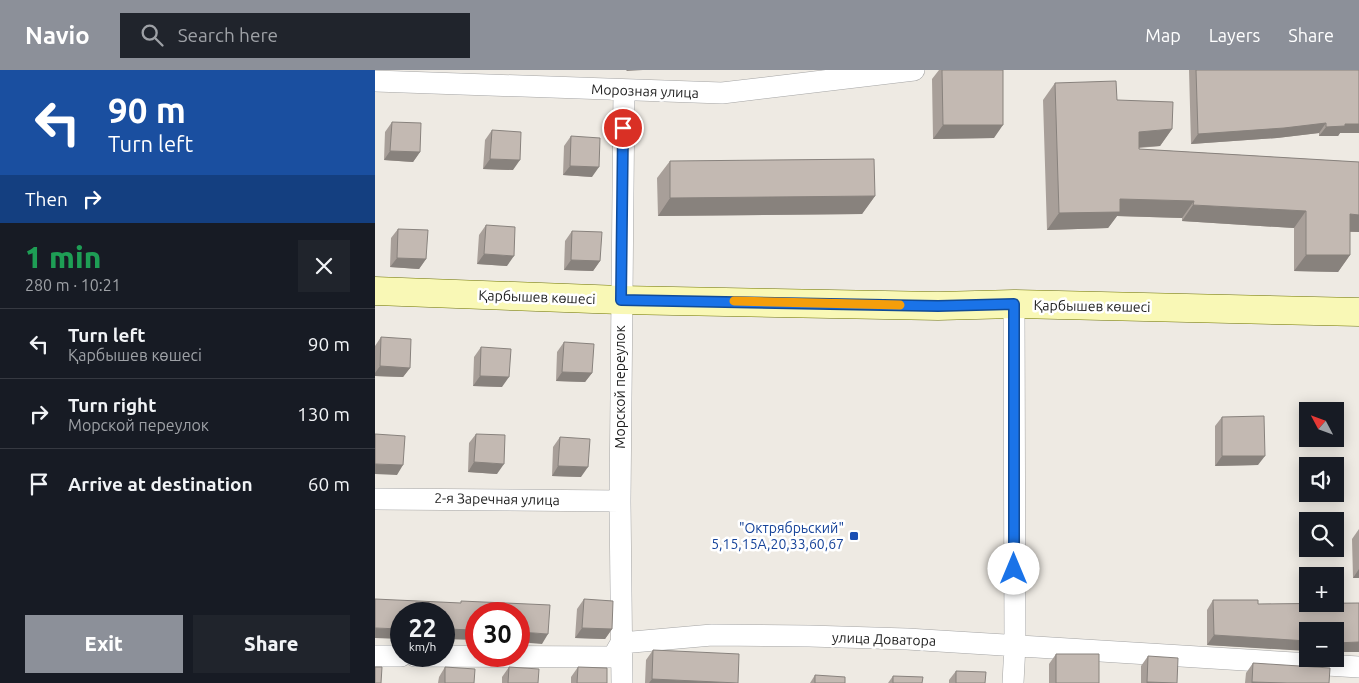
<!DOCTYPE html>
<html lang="en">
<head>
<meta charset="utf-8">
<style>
	body { margin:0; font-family:Ubuntu,sans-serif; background:#20242c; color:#f1f3f6; height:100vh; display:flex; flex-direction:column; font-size:19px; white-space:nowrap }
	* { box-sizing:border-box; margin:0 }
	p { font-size:16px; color:#9ea1a6 }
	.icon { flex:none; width:28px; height:28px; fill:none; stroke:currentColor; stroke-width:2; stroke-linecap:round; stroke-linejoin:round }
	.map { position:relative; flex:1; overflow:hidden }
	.panel { display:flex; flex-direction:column; background:#171b24; width:375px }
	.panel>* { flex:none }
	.guide { background:#1a4fa0; color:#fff; overflow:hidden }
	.needle { width:32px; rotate:311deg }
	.tools { position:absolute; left:924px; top:332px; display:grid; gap:10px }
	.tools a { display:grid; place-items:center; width:45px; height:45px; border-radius:0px; background:#171b24; box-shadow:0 2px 12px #0003; font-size:25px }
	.speed { position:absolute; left:15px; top:532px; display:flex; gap:10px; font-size:25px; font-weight:700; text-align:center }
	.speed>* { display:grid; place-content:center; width:65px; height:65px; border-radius:50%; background:#171b24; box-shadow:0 2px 12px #0003; line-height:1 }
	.speed small { font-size:12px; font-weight:400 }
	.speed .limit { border:8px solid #d22; background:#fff; color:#111 }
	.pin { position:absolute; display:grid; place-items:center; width:42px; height:42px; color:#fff; margin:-21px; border:2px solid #fff; border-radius:50%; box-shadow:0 1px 5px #0007 }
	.me { position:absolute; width:55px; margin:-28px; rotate:0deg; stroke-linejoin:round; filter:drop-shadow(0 0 4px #0008) }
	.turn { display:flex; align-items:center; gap:18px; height:105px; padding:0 25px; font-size:22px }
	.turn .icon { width:65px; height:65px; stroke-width:2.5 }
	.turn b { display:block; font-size:35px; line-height:42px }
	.then { display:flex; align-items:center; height:48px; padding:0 25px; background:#0003; gap:10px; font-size:19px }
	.round { display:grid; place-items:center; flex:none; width:52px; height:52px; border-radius:0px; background:#20242c }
	.head { display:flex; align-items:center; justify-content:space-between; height:85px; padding:0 25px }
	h1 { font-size:30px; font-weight:800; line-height:38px; color:#1e9e55 }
	.primary-button { display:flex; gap:10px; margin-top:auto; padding:10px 25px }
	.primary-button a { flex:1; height:58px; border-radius:0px; background:#8c9099; color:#fff; font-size:20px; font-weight:800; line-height:58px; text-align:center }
	.primary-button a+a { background:#20242c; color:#f1f3f6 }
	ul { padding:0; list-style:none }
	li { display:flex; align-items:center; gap:15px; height:70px; padding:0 25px; border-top:1px solid #363941 }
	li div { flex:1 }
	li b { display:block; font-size:19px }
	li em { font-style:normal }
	header { display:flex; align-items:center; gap:30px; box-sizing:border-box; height:70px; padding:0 25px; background:#8c9099; color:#fff }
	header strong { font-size:24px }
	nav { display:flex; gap:28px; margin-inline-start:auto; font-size:18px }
	.search { width:350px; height:45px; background:#20242c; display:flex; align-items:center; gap:12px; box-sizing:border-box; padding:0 18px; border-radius:0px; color:#9ea1a6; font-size:19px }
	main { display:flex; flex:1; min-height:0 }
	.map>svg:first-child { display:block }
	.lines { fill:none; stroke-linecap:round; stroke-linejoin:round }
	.street-casing { stroke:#a4a4a4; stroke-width:22 }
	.secondary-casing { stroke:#6f7404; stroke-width:29 }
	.street { stroke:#fff; stroke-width:21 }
	.secondary { stroke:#f9f8b6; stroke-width:28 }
	.wall { fill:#a89f99 }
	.shaded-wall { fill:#88827d }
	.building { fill:#c3b9b2; stroke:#88827d }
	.route-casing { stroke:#114b97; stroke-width:12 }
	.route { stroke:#1a73e8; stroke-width:9 }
	.slow { stroke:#f59e0b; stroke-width:9 }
	.transit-dot { fill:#1a4fb4; stroke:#fff; stroke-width:2 }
	.labels { text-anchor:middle; stroke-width:5; stroke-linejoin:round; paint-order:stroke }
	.street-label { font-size:14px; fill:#1d1d1d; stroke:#fff }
	.transit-label { font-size:14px; fill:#164399; stroke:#fff; text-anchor:end }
</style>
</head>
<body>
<header>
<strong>Navio</strong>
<div class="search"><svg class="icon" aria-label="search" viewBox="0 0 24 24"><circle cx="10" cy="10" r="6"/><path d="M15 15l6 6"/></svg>Search here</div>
<nav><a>Map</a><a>Layers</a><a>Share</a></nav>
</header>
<main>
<section class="panel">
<div class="guide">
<div class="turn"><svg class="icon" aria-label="left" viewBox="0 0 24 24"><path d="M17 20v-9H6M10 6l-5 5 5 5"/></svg><div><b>90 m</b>Turn left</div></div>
<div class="then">Then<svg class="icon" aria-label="right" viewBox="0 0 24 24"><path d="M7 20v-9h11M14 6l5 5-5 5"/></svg></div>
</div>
<div class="head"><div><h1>1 min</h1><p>280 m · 10:21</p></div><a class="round"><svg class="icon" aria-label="close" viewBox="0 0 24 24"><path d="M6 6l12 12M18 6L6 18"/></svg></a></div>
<ul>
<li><svg class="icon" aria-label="left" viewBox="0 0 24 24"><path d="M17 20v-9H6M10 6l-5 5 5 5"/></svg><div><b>Turn left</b><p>Қарбышев көшесі</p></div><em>90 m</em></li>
<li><svg class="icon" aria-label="right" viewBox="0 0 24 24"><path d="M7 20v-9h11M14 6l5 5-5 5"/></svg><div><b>Turn right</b><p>Морской переулок</p></div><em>130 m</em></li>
<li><svg class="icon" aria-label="arrive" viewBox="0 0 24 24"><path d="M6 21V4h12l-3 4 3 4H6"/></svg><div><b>Arrive at destination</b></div><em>60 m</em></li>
</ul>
<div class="primary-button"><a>Exit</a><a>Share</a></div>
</section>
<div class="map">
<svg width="984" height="613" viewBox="0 0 984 613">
	<rect width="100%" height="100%" fill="#eeeae3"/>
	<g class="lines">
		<defs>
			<path id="street" d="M0,11L347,23L539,0
				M0,429L245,431
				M0,586H26
				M40,586L238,587L246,573L337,565L434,566L532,569L984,597
				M247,613L245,431L249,20
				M638,613L640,575L639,234"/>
			<path id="secondary" d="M0,221L246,230L563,236L639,234L984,242"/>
		</defs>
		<use href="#street" class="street-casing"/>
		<use href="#secondary" class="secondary-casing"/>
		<use href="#street" class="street"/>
		<use href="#secondary" class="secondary"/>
	</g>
	<path class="wall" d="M564,0H628L619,68L558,69L557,9Z
		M814,0H984L965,63L963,66H944V63L902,68L816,74Z
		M680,13L742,30L797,59L785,76L764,78V79L984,92V162H975V185L963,202L919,201V158L807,151V148L742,146L733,158L672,160L668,30Z
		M17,52L45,82L38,92L9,90L10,62Z
		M117,60L138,100L108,99L110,70Z
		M196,66L217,107L188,105L189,76Z
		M295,91L500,126L487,144L283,146L282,108Z
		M111,155L132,196L102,194L104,165Z
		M23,159L51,189L44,199L15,197L16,168Z
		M197,161L225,191L218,201L189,200L190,171Z
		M6,267L35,298L28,307L0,306V276Z
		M189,272L217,303L210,312L181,311L182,282Z
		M106,277L127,317L98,316L99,287Z
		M847,347L883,395L840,396V356Z
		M101,364L122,404L93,402L94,373Z
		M185,367L206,407L177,406L178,377Z
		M984,459V508H978L977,469Z
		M209,529L237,559L230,569L200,568L202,539Z
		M838,530L883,534L984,533V582H960L832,575V540Z
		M278,580L362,613H270L271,590Z
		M681,584L724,613H674V594Z
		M773,586L801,613H766V596Z
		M878,593L954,613H870L871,603Z
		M70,597L99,613H63L64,607Z
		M134,597L163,613H127V607Z
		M203,597L232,613H196V607Z
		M581,601L610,613H574V610Z
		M440,605L470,613H435Z
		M518,606L547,613H513Z"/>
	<path class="shaded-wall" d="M252,0H268L251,1Z
		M951,53L944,63L902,68L816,74L823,64Z
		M970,54H984V63H965L963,66H944L951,57Z
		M568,55H628L619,68L558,69Z
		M797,59L785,76L752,78L764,62Z
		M15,81L45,82L38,92L9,90Z
		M115,89L145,90L138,100L108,99Z
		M195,96L224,97L217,107L188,105Z
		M500,126L487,144L283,146L295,128Z
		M745,129L819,131L807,148L742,146L733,158L672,160L684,143Z
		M818,135L931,141L919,158L807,151Z
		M975,144L984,145V162L963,161Z
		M109,184L139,186L132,196L102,194Z
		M931,185H975L963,202L919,201Z
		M22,188L51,189L44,199L15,197Z
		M196,190L225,191L218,201L189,200Z
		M5,296L35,298L28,307L0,306V303Z
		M187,302L217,303L210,312L181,311Z
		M105,306L134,307L127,317L98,316Z
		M847,386H890L883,395L840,396Z
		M99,392L129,394L122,404L93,402Z
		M0,394L28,395L22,405L0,404Z
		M183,396L213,397L206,407L177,406Z
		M984,499V508H978Z
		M0,558L26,559V569L0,568Z
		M207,558L237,559L230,569L200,568Z
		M69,559L101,560V570L69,569Z
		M144,562L173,564L167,574L144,572Z
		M839,565L932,571V581L832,575Z
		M984,572V582H960V573Z
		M277,609L363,613H274Z
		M772,612L801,613H771Z
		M877,612L912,613H876Z"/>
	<path class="building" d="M567,0H628V55H568Z
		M821,0H984V54H970V56L951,57V53L909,58L823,64Z
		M741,11L742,30L798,32L797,59L764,62V79L984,92V145L975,144V185H931V141L818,135L819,131L745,129V142L684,143L680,13Z
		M17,52L46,53L45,82L15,81Z
		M117,60L146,62L145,90L115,89Z
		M196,66L225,68L224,97L195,96Z
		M499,89L500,126L295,128V91Z
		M111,155L140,157L139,186L109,184Z
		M23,159L53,160L51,189L22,188Z
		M197,161L227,162L225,191L196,190Z
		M6,267L36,269L35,298L5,296Z
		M189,272L219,274L217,303L187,302Z
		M106,277L136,279L134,307L105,306Z
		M889,346L890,386H847V347Z
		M0,364L30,366L28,395L0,394Z
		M101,364L130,365L129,394L99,392Z
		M185,367L215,369L213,397L183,396Z
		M0,529L86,533V531L175,535L173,564L144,562V544H101V560L69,559V544H26V559L0,558Z
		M209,529L238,531L237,559L207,558Z
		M838,530H883V534L984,533V572L960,573V561H932V571L839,565Z
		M278,580L364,584L363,613L277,609Z
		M681,584H724V613H681Z
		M773,586L803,588L802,613L772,612Z
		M878,593L955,598L954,613H912L877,612Z
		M0,597H7L6,613H0Z
		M70,597L100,599L99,613H70Z
		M134,597L164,599L163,613H133Z
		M203,597L232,598V613H202Z
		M581,601L611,602L610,613H581Z
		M440,605L470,607V613H440Z
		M518,606L548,607L547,613H518Z"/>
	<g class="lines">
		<defs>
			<path id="route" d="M248,58L246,230L563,236L639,234V499"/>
		</defs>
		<use href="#route" class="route-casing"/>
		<use href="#route" class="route"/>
		<path class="slow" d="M359,231L525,235"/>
	</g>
	<rect class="transit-dot" x="474" y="461" width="10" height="10" rx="2.5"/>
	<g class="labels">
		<g class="street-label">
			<text transform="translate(270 21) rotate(2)" y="5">Морозная улица</text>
			<text transform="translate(162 227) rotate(2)" y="5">Қарбышев көшесі</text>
			<text transform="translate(717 236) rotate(1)" y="5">Қарбышев көшесі</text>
			<text transform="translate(245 317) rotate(-90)" y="5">Морской переулок</text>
			<text transform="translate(122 429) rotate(1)" y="5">2-я Заречная улица</text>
			<text transform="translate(509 569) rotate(2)" y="5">улица Доватора</text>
		</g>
		<g class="transit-label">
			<text x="469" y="463">"Октрябрьский"<tspan x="469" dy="16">5,15,15А,20,33,60,67</tspan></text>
		</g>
	</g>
</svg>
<div class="tools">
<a><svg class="needle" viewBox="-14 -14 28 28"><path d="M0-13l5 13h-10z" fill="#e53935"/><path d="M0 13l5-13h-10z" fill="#9ea1a6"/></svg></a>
<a><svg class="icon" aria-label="sound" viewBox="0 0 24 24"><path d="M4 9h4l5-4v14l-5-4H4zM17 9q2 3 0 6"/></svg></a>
<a><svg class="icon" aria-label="search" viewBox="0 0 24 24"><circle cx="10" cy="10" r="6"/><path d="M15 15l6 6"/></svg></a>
<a>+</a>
<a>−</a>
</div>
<div class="speed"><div>22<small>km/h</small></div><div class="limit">30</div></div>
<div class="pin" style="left:248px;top:58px;background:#d93025"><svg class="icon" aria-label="arrive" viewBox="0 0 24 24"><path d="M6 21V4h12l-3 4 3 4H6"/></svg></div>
<svg class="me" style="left:639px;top:499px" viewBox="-20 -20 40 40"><circle r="19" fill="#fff"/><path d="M0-13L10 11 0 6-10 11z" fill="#1a73e8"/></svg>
</div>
</main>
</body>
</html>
